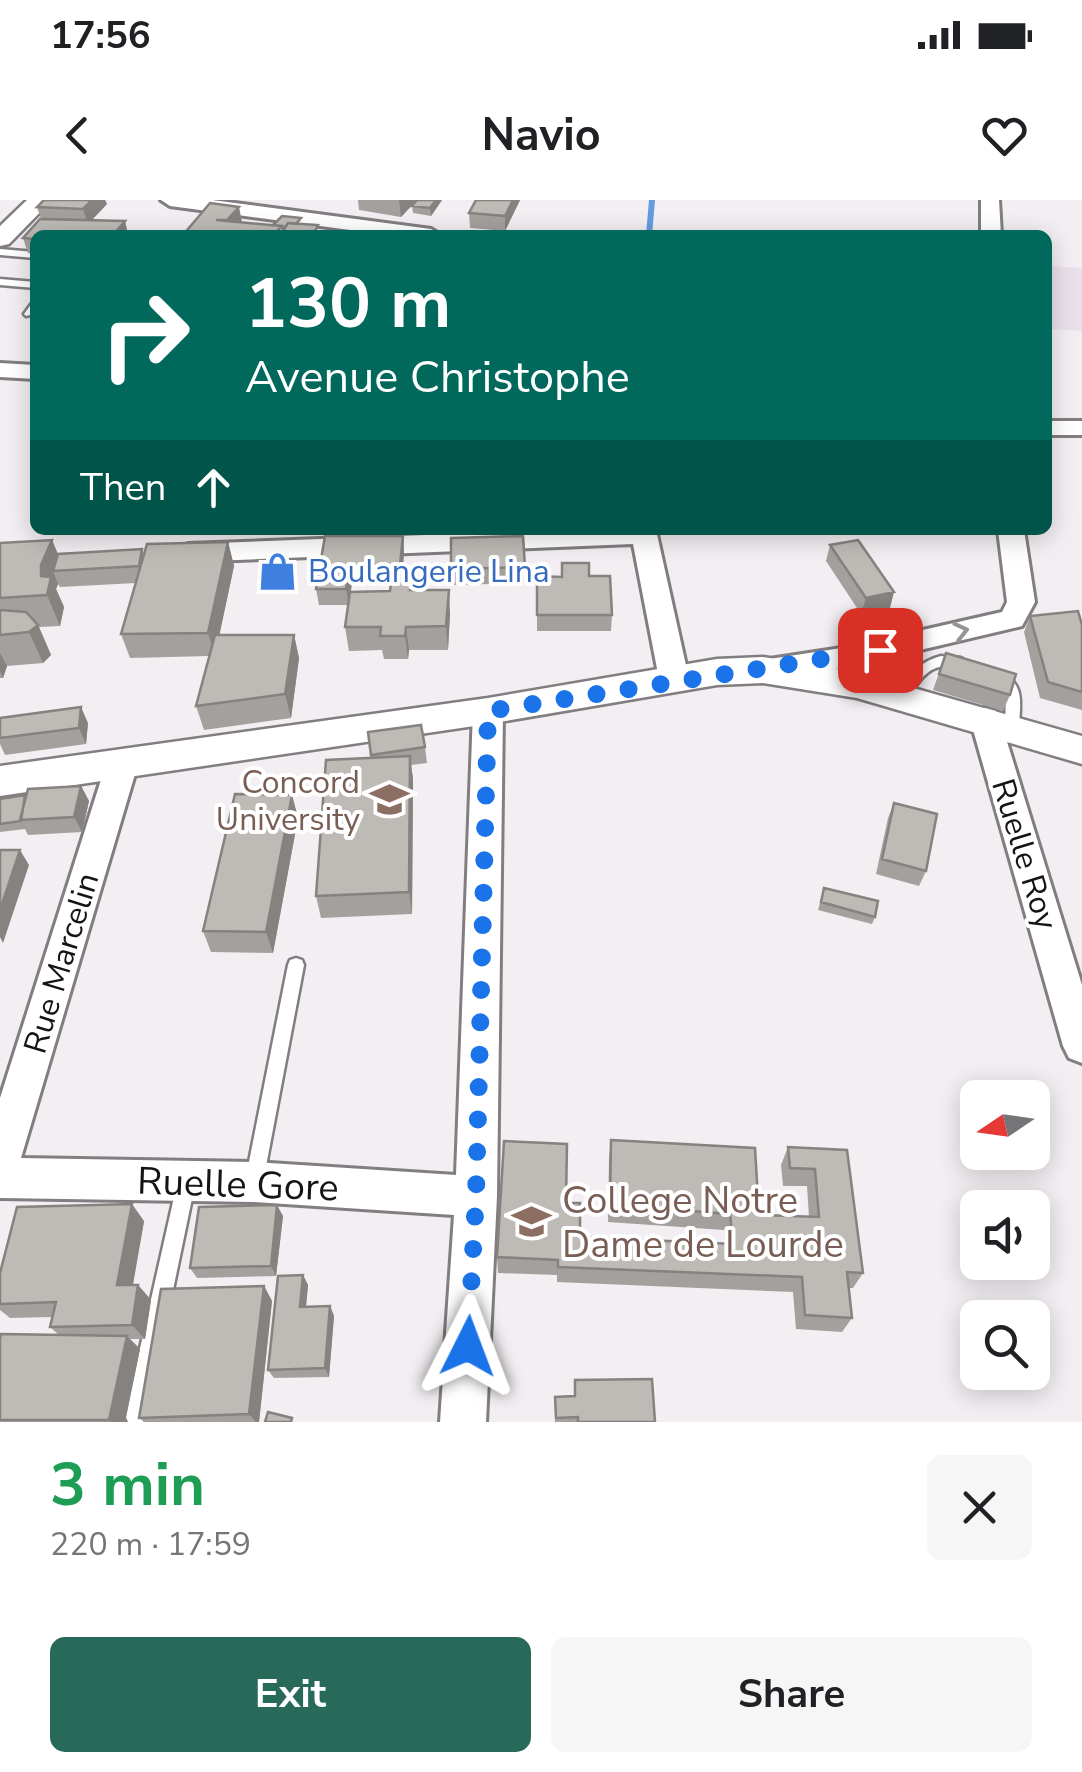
<!DOCTYPE html>
<html lang="en">
<head>
<meta charset="utf-8">
<style>
	body { margin:0; font-family:"Nunito Sans",sans-serif; background:#f6f6f6; color:#202124; height:100vh; display:flex; flex-direction:column; font-size:38px; white-space:nowrap }
	* { box-sizing:border-box; margin:0 }
	p { font-size:32px; color:#757577 }
	.icon { flex:none; width:55px; height:55px; fill:none; stroke:currentColor; stroke-width:2; stroke-linecap:round; stroke-linejoin:round }
	.map { position:relative; height:1222px; overflow:hidden }
	.sheet { display:flex; flex-direction:column; background:#fff; flex:1 }
	.sheet>* { flex:none }
	.hud { position:absolute; left:30px; top:30px; width:1022px; height:305px; border-radius:15px; box-shadow:0 5px 25px #0003; background:#00695c; color:#fff; overflow:hidden }
	.needle { width:65px; rotate:257deg }
	.controls { position:absolute; left:960px; top:880px; display:grid; gap:20px }
	.controls a { display:grid; place-items:center; width:90px; height:90px; border-radius:15px; background:#fff; box-shadow:0 5px 25px #0003; font-size:50px }
	.pin { position:absolute; display:grid; place-items:center; width:85px; height:85px; color:#fff; margin:-42px; border-radius:20px; box-shadow:0 5px 15px #0006 }
	.me { position:absolute; width:110px; margin:-55px; rotate:3deg; stroke-linejoin:round; filter:drop-shadow(0 0 8px #0008) }
	.turn { display:flex; align-items:center; gap:35px; height:210px; padding:0 50px; font-size:45px }
	.turn .icon { width:130px; height:130px; stroke-width:2.5 }
	.turn b { display:block; font-size:70px; line-height:85px }
	.then { display:flex; align-items:center; height:95px; padding:0 50px; background:#0003; gap:20px; font-size:38px }
	.round { display:grid; place-items:center; flex:none; width:105px; height:105px; border-radius:15px; background:#f6f6f6 }
	.headline { display:flex; align-items:center; justify-content:space-between; height:170px; padding:0 50px }
	h1 { font-size:60px; font-weight:700; line-height:75px; color:#1e9e55 }
	.action { display:flex; gap:20px; margin-top:auto; padding:20px 50px }
	.action a { flex:1; height:115px; border-radius:15px; background:#276a5a; color:#fff; font-size:40px; font-weight:700; line-height:115px; text-align:center }
	.action a+a { background:#f6f6f6; color:#202124 }
	.status { display:flex; justify-content:space-between; align-items:center; height:70px; padding:0 50px; background:#fff; direction:ltr }
	.status svg { height:28px; fill:currentColor }
	header { display:flex; justify-content:space-between; align-items:center; height:130px; padding:0 50px; background:#fff; font-size:45px; font-weight:700 }
	.map>svg:first-child { display:block }
	.built { fill:#eae0ea }
	.lines { fill:none; stroke-linecap:round; stroke-linejoin:round }
	.stream { stroke:#659be1; stroke-width:6 }
	.service-casing { stroke:#817d81; stroke-width:5 }
	.minor-casing { stroke:#817d81; stroke-width:6 }
	.tertiary-casing { stroke:#817d81; stroke-width:5 }
	.service { fill:#fff; fill-rule:evenodd }
	.minor { fill:#fff; fill-rule:evenodd }
	.tertiary { fill:#fff; fill-rule:evenodd }
	.wall { fill:#a3a09d }
	.shaded-wall { fill:#85827f }
	.building { fill:#bebab6; stroke:#85827f; stroke-width:2.5 }
	.oneway { stroke:#969596 }
	.route { stroke:#1a73e8; stroke-width:18; stroke-dasharray:0 32.4 }
	.labels { text-anchor:middle; stroke-width:8; stroke-linejoin:round; paint-order:stroke }
	.shop-label { font-size:32px; fill:#366cbe; stroke:#fff; text-anchor:start }
	.education-label { font-size:32px; fill:#785e54; stroke:#fff; text-anchor:end }
	.street-label { font-size:32px; fill:#151315; stroke:#fff }
	.near-street-label { font-size:38px; fill:#151315; stroke:#fff }
	.near-education-label { font-size:38px; fill:#785e54; stroke:#fff; text-anchor:start }
</style>
</head>
<body>
<div class="status"><b>17:56</b><svg viewBox="0 0 49 12"><path d="M0 12V9h3v3zM5 12V6h3v6zM10 12V3h3v9zM15 12V0h3v12zM26 1h20v11H26zM47 4h2v5h-2z"/></svg></div>
<header><svg class="icon" aria-label="back" viewBox="0 0 24 24"><path d="M15 5l-7 7 7 7"/></svg>Navio<svg class="icon" aria-label="heart" viewBox="0 0 24 24"><path d="M12 20l-8-8c-3-5 5-10 8-4 3-6 11-1 8 4z"/></svg></header>
<div class="map">
<svg width="1082" height="1222" viewBox="0 0 1082 1222">
	<rect width="100%" height="100%" fill="#f2eef2"/>
	<path class="built" d="M1048,66L1082,68V131L1052,129Z"/>
	<g class="lines">
		<path class="stream" d="M649,35L652,0"/>
		<defs>
			<path id="service" d="M0,49L35,52V58L0,55Z
				M0,79L35,82V88L0,85Z
				M35,102L34,114L26,116L24,114L32,103Z
				M941,456L961,458L968,463L961,468C931,460 921,477 907,500H897L895,497C907,477 918,462 941,456Z
				M997,471C1026,483 1020,501 1019,527L1012,532L1005,527L1006,491L990,476Z
				M296,758L302,760L304,765L263,982L261,989L254,991L247,989L245,982L288,765L290,760Z
				M186,975L193,977L195,984L147,1215L144,1222H128L125,1215L177,984L179,977Z"/>
			<path id="minor" d="M161,0H212L431,29L441,35H388L170,6Z
				M981,0H999L1001,35H981Z
				M0,163L35,165V179L0,177Z
				M1048,221H1082V235H1048Z
				M559,330H656L689,479L684,486H664L659,479L633,344L188,362L175,353L188,344Z
				M998,330H1024L1035,402L1022,426L848,467L763,480L748,470L763,460L848,447L1002,412L1007,402Z
				M488,500L499,503L503,511L497,996L486,1222H440L454,1015L254,1002L0,998V898L106,564L111,556H133L138,564L21,958L254,962L456,975L473,511L477,503Z
				M985,508L996,511L1000,519L1082,785V863L1069,858L1063,846L970,519L974,511Z"/>
			<path id="tertiary" d="M27,0H52L9,44L0,46V26Z
				M763,457L857,472L1082,536V564L857,498L763,483L717,485L488,524L0,596V566L488,498L717,459Z"/>
		</defs>
		<use href="#service" class="service-casing"/>
		<use href="#minor" class="minor-casing"/>
		<use href="#tertiary" class="tertiary-casing"/>
		<use href="#service" class="service"/>
		<use href="#minor" class="minor"/>
		<use href="#tertiary" class="tertiary"/>
	</g>
	<path class="wall" d="M44,0H105L107,4L92,20L125,21L128,35H35V54L28,53L23,38L41,19L37,7Z
		M358,0H442L431,16L413,13L412,6L416,1L401,17L359,10Z
		M476,0H520L505,31L470,28L469,13Z
		M325,336H403L404,352L402,381H352L351,392L390,391L410,382L411,390L450,413L448,450H409L408,459H384L382,450L349,451L345,427L348,405H319L316,389Z
		M52,340L58,354L142,349L144,355L228,342L234,366L219,435H294L299,458L291,518L204,530L196,506L209,456L130,458L121,434L136,383L60,387L58,384L56,389L64,407L60,426L39,427L51,455L43,463L7,466L3,478H0V343Z
		M830,345L890,408L861,414L826,361Z
		M525,367V383L452,385L451,369Z
		M537,376H589L612,415L611,431H537Z
		M1030,416L1082,425V510L1040,498L1024,432Z
		M946,453L1010,495L1003,511L933,490Z
		M0,518L88,523L86,544L5,555L0,544Z
		M368,532L425,547L427,563L411,565L413,579L412,714L321,718L316,696L371,558Z
		M81,586L89,601L82,632L28,635L25,629L0,632V599Z
		M292,595L298,618L273,753L211,752L203,731Z
		M894,603L926,671L919,686L876,674L888,618Z
		M824,688L875,717L872,724L818,710Z
		M611,940L759,1015L809,1017L807,986H783L781,965L788,947L847,950L863,1073L853,1088H849L852,1118L842,1132L796,1129L793,1092L557,1082V1075L498,1073L497,1057L566,1003L580,1037L725,1043L724,1030L608,1022L609,958Z
		M283,1016L276,1076L197,1078L190,1068Z
		M144,1021L133,1085H138L151,1100L145,1139H130L140,1149L125,1222H0V1139L59,1135L50,1127L52,1117L10,1118L0,1110V1073Z
		M303,1075L308,1085L306,1106H330L334,1116L329,1177L274,1178L268,1170Z
		M264,1086L272,1101L259,1222H144L139,1218Z
		M575,1180L655,1222H555V1197L574,1196Z"/>
	<path class="shaded-wall" d="M92,0H105L107,4L88,24L83,9Z
		M399,0H417L401,17Z
		M436,0H442L431,16L430,8Z
		M513,0H520L505,31V16Z
		M239,7L242,22L230,35L227,20Z
		M125,21L128,35H113Z
		M403,336L404,352L402,381L400,365Z
		M52,340L64,370L53,371L58,384L56,389L64,407L60,426L47,395L41,376V365Z
		M228,342L234,366L215,456L208,433Z
		M350,365L352,381L349,405L346,389Z
		M449,390L450,413L448,450L446,426Z
		M894,392L890,408L861,414L866,398Z
		M38,425L51,455L43,463L29,432Z
		M406,427L409,450L408,459L405,436Z
		M294,435L299,458L291,518L285,494Z
		M0,453L7,466L3,478L0,472Z
		M81,507L88,523L86,544L79,528Z
		M410,556L413,579L412,714L409,692Z
		M81,586L89,601L82,632L74,617Z
		M292,595L298,618L273,753L266,732Z
		M20,650L29,665L3,743L0,737V710Z
		M132,1004L144,1021L130,1100L117,1085Z
		M277,1005L283,1016L276,1076L271,1066Z
		M303,1075L308,1085L305,1117L300,1107Z
		M138,1085L151,1100L145,1139L132,1125Z
		M264,1086L272,1101L259,1222H256L249,1214Z
		M330,1106L334,1116L329,1177L325,1168Z
		M127,1136L140,1149L125,1222H111L109,1220Z"/>
	<path class="building" d="M44,0H92L83,9L37,7Z
		M417,0H436L430,8L412,6Z
		M476,0H513L505,16L469,13Z
		M210,3L239,7L227,20H216L282,26L273,35H183Z
		M282,16L301,18L296,24L288,23L283,31L282,26L273,25Z
		M40,19L125,21L113,35H35V39L23,38Z
		M288,23L318,25L313,35H280Z
		M325,336H403L400,365H350L346,389H316Z
		M523,336L525,367L451,369V338Z
		M52,340L41,365V376L51,377L47,395L0,398V343Z
		M858,340L894,392L866,398L830,345Z
		M228,342L208,433L121,434L147,344Z
		M142,349L139,366L53,371L58,354Z
		M562,363H589V376H610L612,415H537V376L562,377Z
		M410,382V390H449L446,426L406,427L405,436H380L381,427H345L350,392L390,391L391,383Z
		M0,410L26,412L38,425L29,432L0,435Z
		M1078,411L1082,425V492L1048,482L1030,416Z
		M215,435H294L285,494L196,506Z
		M946,453L1016,474L1010,495L939,474Z
		M81,507L79,528L0,538V518Z
		M421,525L425,547L371,555L368,532Z
		M410,556L409,692L316,696L326,560Z
		M81,586L74,617L20,620L28,589Z
		M235,594L292,595L266,732L203,731Z
		M25,595L21,621L0,624V599Z
		M894,603L937,614L926,671L882,659Z
		M0,650H20L0,710Z
		M824,688L878,701L875,717L821,702Z
		M611,940L755,948L759,1015L819,1017L815,969L790,968L788,947L847,950L863,1073L847,1072L852,1118L805,1115L802,1077L558,1067V1060L497,1057L504,941L567,944L566,1003H580V1037L733,1044L730,1014L610,1005Z
		M132,1004L117,1085H138L132,1125L50,1127L56,1102L0,1104V1073L17,1007Z
		M277,1005L271,1066L190,1068L199,1007Z
		M303,1075L300,1107L330,1106L325,1168L268,1170L278,1076Z
		M264,1086L249,1214L139,1218L161,1089Z
		M1,1134L127,1136L109,1220H0V1139Z
		M652,1179L655,1222H578V1217L556,1218L555,1197L575,1196V1180Z
		M268,1212L292,1218L291,1222H265Z"/>
	<defs><path id="oneway-chevron" d="M-2-3.5L2.5 0L-2 3.5" fill="none" stroke-width="1.6" stroke-linecap="round" stroke-linejoin="round" transform="scale(2.5)"/></defs>
	<use class="oneway" href="#oneway-chevron" transform="translate(961 431) rotate(-13)"/>
	<g class="lines">
		<path class="route" d="M468,1146L476,996L488,511L880,450"/>
	</g>
	<defs>
		<symbol id="shop-bare" viewBox="-9 -9 18 18"><path d="M-5-2.5h2.3a2.7 3.5 0 0 1 5.4 0H5L5.5 6h-11ZM-1.5-2.5h3a1.5 2.3 0 0 0-3 0Z" fill="#3f7fe0" stroke="#fff" stroke-width="2.5" paint-order="stroke"/></symbol>
		<symbol id="university-bare" viewBox="-9 -9 18 18"><path d="M0-5L7-2L0 1L-7-2ZM-4 1L0 2.5L4 1V4Q0 6-4 4Z" fill="#8d6e63" stroke="#fff" stroke-width="2.5" paint-order="stroke"/></symbol>
		<symbol id="school-bare" viewBox="-9 -9 18 18"><path d="M0-5L7-2L0 1L-7-2ZM-4 1L0 2.5L4 1V4Q0 6-4 4Z" fill="#8d6e63" stroke="#fff" stroke-width="2.5" paint-order="stroke"/></symbol>
	</defs>
	<g fill-rule="evenodd">
		<use href="#shop-bare" x="250" y="344" width="55" height="55"/>
		<use href="#university-bare" x="362" y="572" width="55" height="55"/>
		<use href="#school-bare" x="504" y="994" width="55" height="55"/>
	</g>
	<g class="labels">
		<g class="shop-label">
			<text x="308" y="382">Boulangerie Lina</text>
		</g>
		<g class="education-label">
			<text x="360" y="593">Concord<tspan x="360" dy="37">University</tspan></text>
		</g>
		<g class="street-label">
			<text transform="translate(1025 654) rotate(73)" y="11">Ruelle Roy</text>
			<text transform="translate(61 763) rotate(-73)" y="11">Rue Marcelin</text>
		</g>
		<g class="near-street-label">
			<text transform="translate(238 984) rotate(2)" y="13">Ruelle Gore</text>
		</g>
		<g class="near-education-label">
			<text x="562" y="1013">College Notre<tspan x="562" dy="44">Dame de Lourde</tspan></text>
		</g>
	</g>
</svg>
<div class="controls">
<a><svg class="needle" viewBox="-14 -14 28 28"><path d="M0-13l5 13h-10z" fill="#e53935"/><path d="M0 13l5-13h-10z" fill="#757577"/></svg></a>
<a><svg class="icon" aria-label="sound" viewBox="0 0 24 24"><path d="M4 9h4l5-4v14l-5-4H4zM17 9q2 3 0 6"/></svg></a>
<a><svg class="icon" aria-label="search" viewBox="0 0 24 24"><circle cx="10" cy="10" r="6"/><path d="M15 15l6 6"/></svg></a>
</div>
<div class="pin" style="left:880px;top:450px;background:#d93025"><svg class="icon" aria-label="arrive" viewBox="0 0 24 24"><path d="M6 21V4h12l-3 4 3 4H6"/></svg></div>
<svg class="me" style="left:468px;top:1146px" viewBox="-20 -20 40 40"><path d="M0-17L14 15 0 8-14 15z" fill="#1a73e8" stroke="#fff" stroke-width="4"/></svg>
<div class="hud">
<div class="turn"><svg class="icon" aria-label="right" viewBox="0 0 24 24"><path d="M7 20v-9h11M14 6l5 5-5 5"/></svg><div><b>130 m</b>Avenue Christophe</div></div>
<div class="then">Then<svg class="icon" aria-label="ahead" viewBox="0 0 24 24"><path d="M12 20V5M6 11l6-6 6 6"/></svg></div>
</div>
</div>
<section class="sheet">
<div class="headline"><div><h1>3 min</h1><p>220 m · 17:59</p></div><a class="round"><svg class="icon" aria-label="close" viewBox="0 0 24 24"><path d="M6 6l12 12M18 6L6 18"/></svg></a></div>
<div class="action"><a>Exit</a><a>Share</a></div>
</section>
</body>
</html>
